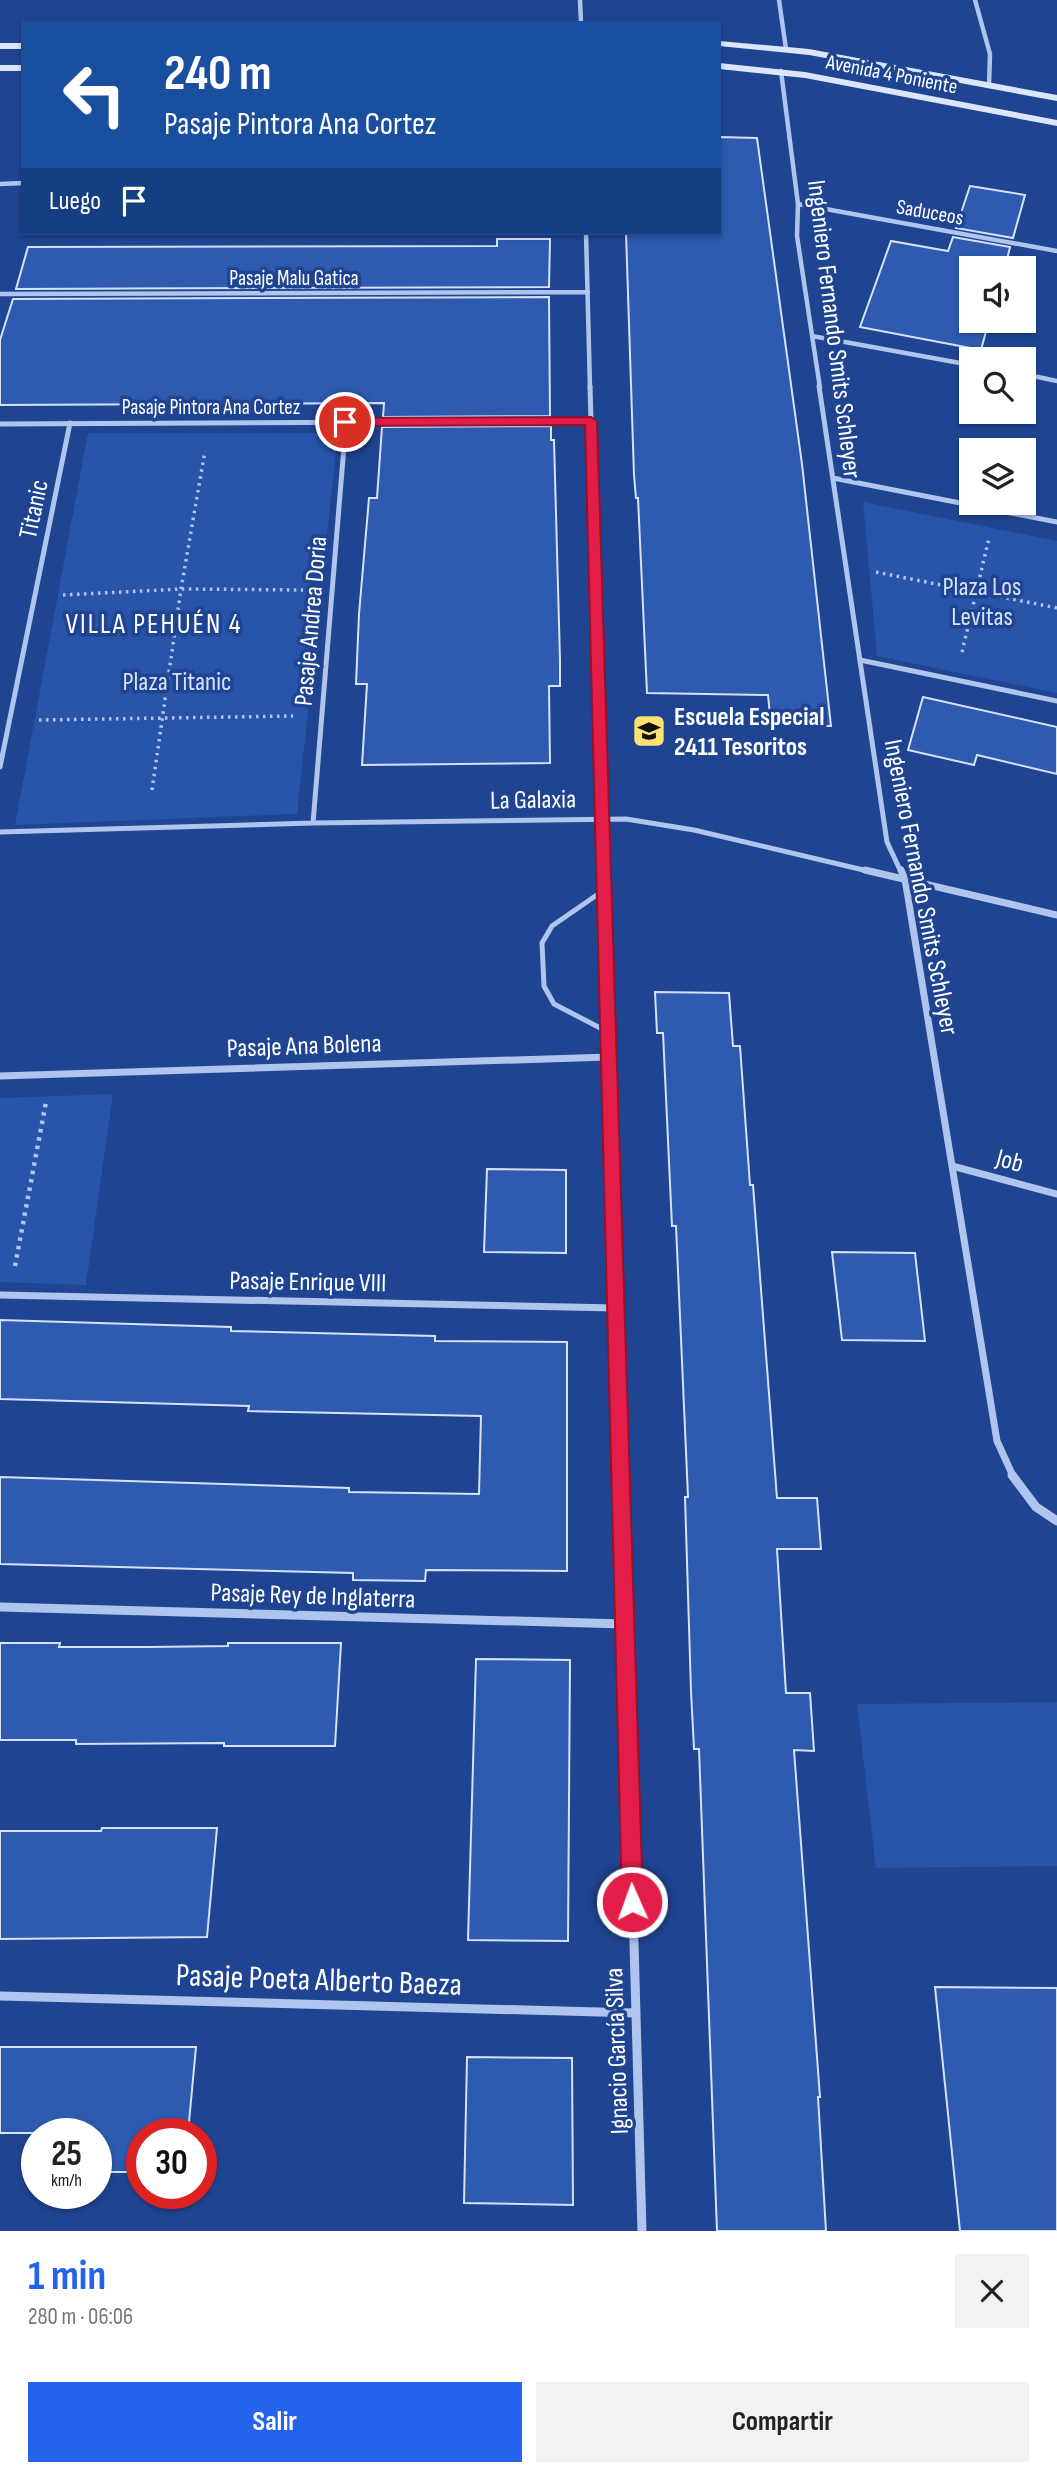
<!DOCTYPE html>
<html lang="es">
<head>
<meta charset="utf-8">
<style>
	body { margin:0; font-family:"Sofia Sans Condensed",sans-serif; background:#f2f2f2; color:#222; height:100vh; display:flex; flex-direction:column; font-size:26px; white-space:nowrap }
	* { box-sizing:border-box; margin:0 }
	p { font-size:23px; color:#767676 }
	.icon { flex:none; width:38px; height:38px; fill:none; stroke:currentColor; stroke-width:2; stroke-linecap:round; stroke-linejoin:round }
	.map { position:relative; height:2231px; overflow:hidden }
	.side { display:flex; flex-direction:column; background:#fff; flex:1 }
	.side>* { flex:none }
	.banner { position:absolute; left:21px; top:21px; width:700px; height:214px; border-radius:0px; box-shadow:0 2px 5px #0004; background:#1a4fa0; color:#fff; overflow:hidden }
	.tools { position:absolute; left:959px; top:256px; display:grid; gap:14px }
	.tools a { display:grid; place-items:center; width:77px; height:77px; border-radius:0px; background:#fff; box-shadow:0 2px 5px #0004; font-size:35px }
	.speed { position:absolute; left:21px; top:2118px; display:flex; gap:14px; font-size:35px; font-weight:700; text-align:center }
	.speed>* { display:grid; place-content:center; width:91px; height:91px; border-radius:50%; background:#fff; box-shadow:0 2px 5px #0004; line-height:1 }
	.speed small { font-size:18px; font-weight:400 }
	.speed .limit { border:10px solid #d22; background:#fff; color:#111 }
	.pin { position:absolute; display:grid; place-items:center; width:60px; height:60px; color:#fff; margin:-30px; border:4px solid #fff; border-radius:50%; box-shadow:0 2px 7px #0007 }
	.me { position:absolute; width:77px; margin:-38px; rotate:358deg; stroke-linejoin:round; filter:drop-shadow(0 0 5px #0008) }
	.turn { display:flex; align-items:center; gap:24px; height:147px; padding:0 28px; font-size:32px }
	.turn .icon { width:91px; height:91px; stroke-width:2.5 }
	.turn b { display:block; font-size:49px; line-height:60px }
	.then { display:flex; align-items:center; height:66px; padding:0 28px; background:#0003; gap:14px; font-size:26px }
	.round { display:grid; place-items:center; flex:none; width:74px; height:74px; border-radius:0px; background:#f2f2f2 }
	.overview { display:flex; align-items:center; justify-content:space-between; height:119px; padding:0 28px }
	h1 { font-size:42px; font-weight:700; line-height:52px; color:#2563eb }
	.action { display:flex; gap:14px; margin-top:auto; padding:14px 28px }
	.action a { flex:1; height:80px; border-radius:0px; background:#2563eb; color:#fff; font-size:28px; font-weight:700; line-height:80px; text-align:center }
	.action a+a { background:#f2f2f2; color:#222 }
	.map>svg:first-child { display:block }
	.green { fill:#2854aa }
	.building { fill:#2e5aaf; stroke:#d5e2fa; stroke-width:2 }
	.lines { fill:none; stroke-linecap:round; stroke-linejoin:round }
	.path-far1 { stroke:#afc5ed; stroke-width:3.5; stroke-dasharray:2.5 4.5; stroke-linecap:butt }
	.path { stroke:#afc5ed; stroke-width:4.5; stroke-dasharray:3.5 5; stroke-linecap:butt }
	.lane { stroke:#afc5ed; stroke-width:5 }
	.street-far3 { stroke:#afc5ed; stroke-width:4.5 }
	.street-far2 { stroke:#afc5ed; stroke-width:5 }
	.street-far1 { stroke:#afc5ed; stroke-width:7 }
	.street { stroke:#afc5ed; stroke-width:9 }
	.secondary { fill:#dce6fa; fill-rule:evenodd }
	.route { fill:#e11d48; stroke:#92132f; stroke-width:2 }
	.labels { text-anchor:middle; stroke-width:7; stroke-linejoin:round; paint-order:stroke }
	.far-street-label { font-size:21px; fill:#fff; stroke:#1f4491 }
	.street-label { font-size:26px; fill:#fff; stroke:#1f4491 }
	.park-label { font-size:26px; fill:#d5e2fa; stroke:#1f4491 }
	.poi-label { font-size:26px; font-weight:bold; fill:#fff; stroke:#1f4491; text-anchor:start }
	.neighbourhood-label { font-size:28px; letter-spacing:2px; fill:#fff; stroke:#1f4491 }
	.near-street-label { font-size:32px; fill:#fff; stroke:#1f4491 }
</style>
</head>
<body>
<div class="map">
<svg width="1057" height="2231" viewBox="0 0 1057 2231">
	<rect width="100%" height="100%" fill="#1f4491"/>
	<path class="green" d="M88,433H338L297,814L15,825Z
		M863,502L1057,541V693L877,656Z
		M113,1094L86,1285L0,1282V1098Z
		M1057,1702V1866L876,1868L857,1704Z"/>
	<path class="building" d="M719,137L757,138L802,464L831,726H771L768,695L647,693L638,498H636L634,475L626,233H719Z
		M970,186L1025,195L1013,238L956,228Z
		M953,237L1010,247L1005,268H971V320H989L981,350L860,327L891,241L948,251Z
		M497,239H550L549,287L16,289L28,247L497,246Z
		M549,297L550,416L383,417L384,403L0,405V340L13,299Z
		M551,426V440H554L560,660V686H549L550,763L362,765L367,684H356L359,614L369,498H377L382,427Z
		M923,697L1057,727V774L977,755L974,765L908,750Z
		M655,992L729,993L733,1046H740L750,1185H753L777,1498H817L821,1549H777L786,1693H810L814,1751L794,1750L820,2097H818L826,2231H717L699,1749H694L691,1691L685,1497H688L676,1226H672L663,1033H657Z
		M487,1169L566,1170V1253L484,1252Z
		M832,1252L915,1253L925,1341L842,1340Z
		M0,1320L231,1327V1331L435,1336V1341L567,1342V1571L426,1570L425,1581L353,1580V1573L0,1564V1477L349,1488V1492L479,1494L481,1416L248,1411L249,1406L0,1399Z
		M0,1643H60L59,1647H148L228,1646V1643H341L335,1746H224V1743L76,1744V1740H0Z
		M476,1659L570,1660L568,1941L468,1940Z
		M102,1828H217L207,1937L0,1939V1831H101Z
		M935,1987L1057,1988V2231H960Z
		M0,2047H196L188,2133H142V2172H96V2133H0Z
		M467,2057L572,2058L573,2205L464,2203Z"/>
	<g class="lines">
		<path class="path-far1" d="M876,572L1057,608
			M63,595L181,589L303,590
			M962,652L989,538
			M39,720L293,716
			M152,790L181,589L205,451"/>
		<path class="path" d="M15,1266L46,1102"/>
		<path class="lane" d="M604,890L552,926L542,943L544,986L554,1004L608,1032"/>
		<path class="street-far3" d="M580,0L581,23
			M779,0L786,49
			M975,0L990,54L989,86
			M781,71L798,204L797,236L820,388
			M0,184L23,183
			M798,204L1057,251
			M586,233L590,388
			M0,294L588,292
			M812,336L971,365
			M1024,374L1057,381"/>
		<path class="street-far2" d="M590,386L604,872
			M819,386L887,842L901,872
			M0,424L591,421
			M833,478L1057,522
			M860,660L1057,701
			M0,767L70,423
			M313,823L346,422
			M0,832L313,823L626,819L694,830L872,872"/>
		<path class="street-far1" d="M604,870L621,1476
			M865,870L1057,915
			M901,870L905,879L997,1441L1013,1476
			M0,1076L609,1057
			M952,1166L1057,1194
			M0,1295L615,1308"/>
		<path class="street" d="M621,1475L642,2231
			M1012,1475L1036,1507L1057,1521
			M0,1607L624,1624
			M0,1996L636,2013"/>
		<path class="secondary" d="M719,41L809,49L1057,95V101L809,55L719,46Z
			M0,43H23V49H0Z
			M719,63L805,72L1057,120V126L805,78L719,69Z
			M0,65H23V71H0Z"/>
	</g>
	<path class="route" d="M591,417L597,421L643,1902L640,1909L632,1912L625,1909L622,1902L585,425L345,426L340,422L345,418Z"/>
	<defs>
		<symbol id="school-square" viewBox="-11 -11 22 22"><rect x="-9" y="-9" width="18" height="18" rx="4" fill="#fce26f" stroke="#1f4491"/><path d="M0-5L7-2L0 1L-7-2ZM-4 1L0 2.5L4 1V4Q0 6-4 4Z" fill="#111"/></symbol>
	</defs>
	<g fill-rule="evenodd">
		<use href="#school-square" x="630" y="712" width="38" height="38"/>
	</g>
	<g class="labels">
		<g class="far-street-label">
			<text transform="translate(892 74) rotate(11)" y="7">Avenida 4 Poniente</text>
			<text transform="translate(930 212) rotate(10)" y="7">Saduceos</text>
			<text x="294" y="285">Pasaje Malu Gatica</text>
			<text x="211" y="414">Pasaje Pintora Ana Cortez</text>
		</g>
		<g class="street-label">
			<text transform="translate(835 329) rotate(83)" y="9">Ingeniero Fernando Smits Schleyer</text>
			<text transform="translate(33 509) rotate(-78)" y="9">Titanic</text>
			<text transform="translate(310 621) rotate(-85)" y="9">Pasaje Andrea Doria</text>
			<text transform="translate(533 799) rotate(-1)" y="9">La Galaxia</text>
			<text transform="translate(922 887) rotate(79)" y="9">Ingeniero Fernando Smits Schleyer</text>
			<text transform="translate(304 1045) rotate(-2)" y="9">Pasaje Ana Bolena</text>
			<text transform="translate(1010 1160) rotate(15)" y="9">Job</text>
			<text transform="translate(308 1281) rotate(1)" y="9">Pasaje Enrique VIII</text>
			<text transform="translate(313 1595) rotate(2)" y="9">Pasaje Rey de Inglaterra</text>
			<text transform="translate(616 2051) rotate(-92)" y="9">Ignacio García Silva</text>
		</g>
		<g class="park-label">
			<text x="982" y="595">Plaza Los<tspan x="982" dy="30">Levitas</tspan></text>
			<text x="177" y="690">Plaza Titanic</text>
		</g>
		<g class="poi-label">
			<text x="674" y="725">Escuela Especial<tspan x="674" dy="30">2411 Tesoritos</tspan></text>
		</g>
		<g class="neighbourhood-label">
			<text x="154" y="633">VILLA PEHUÉN 4</text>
		</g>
		<g class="near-street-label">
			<text transform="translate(319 1979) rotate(2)" y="11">Pasaje Poeta Alberto Baeza</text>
		</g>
	</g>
</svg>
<div class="tools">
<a><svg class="icon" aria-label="sound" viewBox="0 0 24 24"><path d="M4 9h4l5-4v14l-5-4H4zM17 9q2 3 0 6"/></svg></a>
<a><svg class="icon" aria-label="search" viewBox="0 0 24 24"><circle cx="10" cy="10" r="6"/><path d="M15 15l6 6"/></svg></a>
<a><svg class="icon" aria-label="layers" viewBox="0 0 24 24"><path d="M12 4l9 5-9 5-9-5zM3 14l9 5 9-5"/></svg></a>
</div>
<div class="speed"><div>25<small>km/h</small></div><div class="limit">30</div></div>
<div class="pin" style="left:345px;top:422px;background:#d93025"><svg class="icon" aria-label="arrive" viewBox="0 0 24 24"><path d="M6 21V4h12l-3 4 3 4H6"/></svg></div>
<svg class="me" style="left:632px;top:1902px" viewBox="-20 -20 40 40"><circle r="17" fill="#e11d48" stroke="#fff" stroke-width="3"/><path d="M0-11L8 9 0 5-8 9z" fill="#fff"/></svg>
<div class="banner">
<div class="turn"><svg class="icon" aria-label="left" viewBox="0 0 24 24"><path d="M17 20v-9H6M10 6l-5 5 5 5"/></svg><div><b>240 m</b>Pasaje Pintora Ana Cortez</div></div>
<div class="then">Luego<svg class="icon" aria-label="arrive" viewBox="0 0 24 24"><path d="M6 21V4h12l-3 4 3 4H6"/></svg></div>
</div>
</div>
<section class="side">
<div class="overview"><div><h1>1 min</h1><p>280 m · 06:06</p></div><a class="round"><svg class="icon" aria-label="close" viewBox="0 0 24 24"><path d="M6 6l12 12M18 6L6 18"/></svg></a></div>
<div class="action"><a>Salir</a><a>Compartir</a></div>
</section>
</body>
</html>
